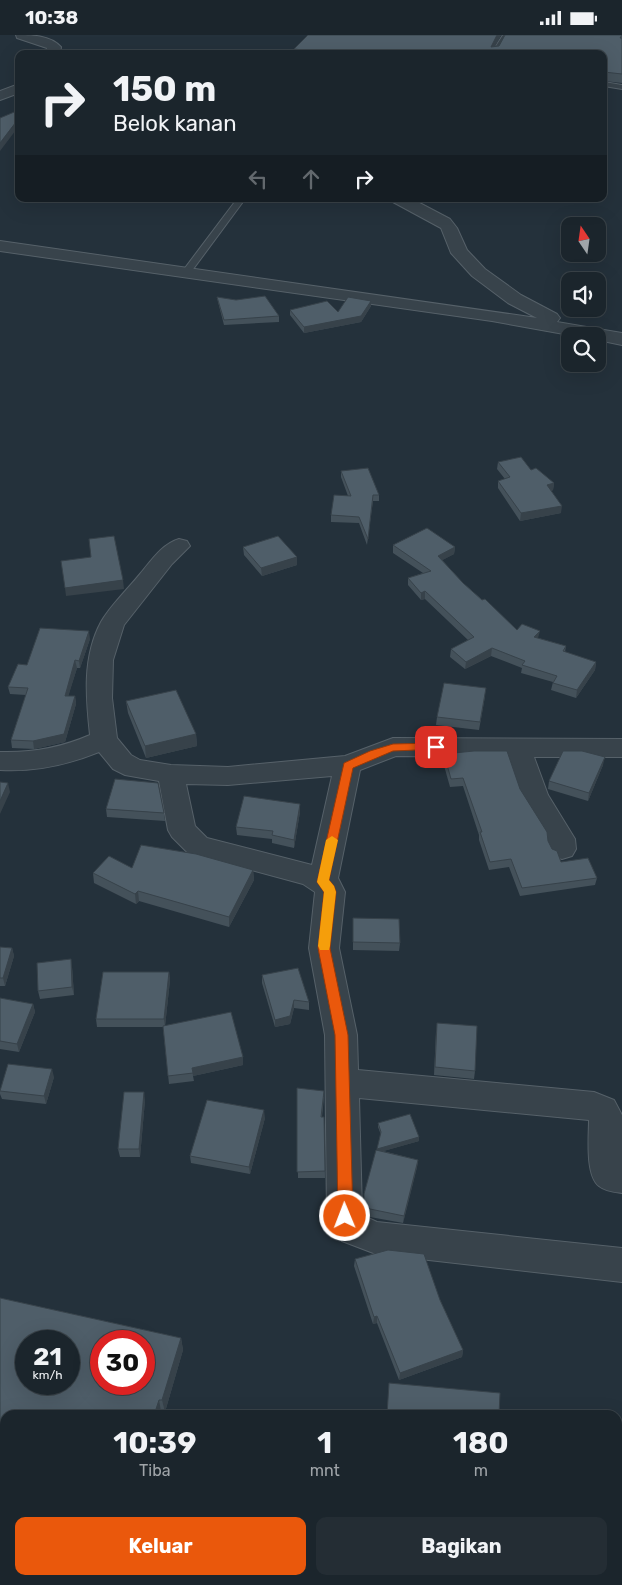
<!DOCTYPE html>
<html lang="id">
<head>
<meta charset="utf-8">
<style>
	body { margin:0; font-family:Rubik,sans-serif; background:#242d34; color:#f1f3f6; height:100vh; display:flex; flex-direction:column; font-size:19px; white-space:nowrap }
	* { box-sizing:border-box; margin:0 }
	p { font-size:16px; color:#a0a5a9 }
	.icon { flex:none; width:28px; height:28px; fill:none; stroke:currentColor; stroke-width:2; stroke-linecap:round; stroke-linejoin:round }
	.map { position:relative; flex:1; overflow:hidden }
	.details { position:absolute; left:0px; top:1375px; width:622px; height:175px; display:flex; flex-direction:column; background:#1b252c; border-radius:15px 15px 0 0; box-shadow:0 5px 20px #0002,0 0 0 1px #394248 }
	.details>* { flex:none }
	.banner { position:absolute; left:15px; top:15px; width:592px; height:152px; border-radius:10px; box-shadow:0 5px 20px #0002,0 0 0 1px #394248; background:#1b252c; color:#f1f3f6; overflow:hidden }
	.needle { width:32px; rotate:347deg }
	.fabs { position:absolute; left:561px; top:182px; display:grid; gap:10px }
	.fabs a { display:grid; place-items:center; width:45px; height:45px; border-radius:10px; background:#1b252c; box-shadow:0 5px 20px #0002,0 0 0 1px #394248; font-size:25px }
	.speed { position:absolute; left:15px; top:1295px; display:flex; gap:10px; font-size:25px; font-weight:700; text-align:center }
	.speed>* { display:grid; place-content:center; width:65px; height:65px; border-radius:50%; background:#1b252c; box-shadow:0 5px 20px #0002,0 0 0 1px #394248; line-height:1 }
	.speed small { font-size:12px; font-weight:400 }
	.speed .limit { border:8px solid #d22; background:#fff; color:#111 }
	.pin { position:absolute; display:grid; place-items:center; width:42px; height:42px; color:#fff; margin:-21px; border-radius:10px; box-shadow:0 2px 8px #0006 }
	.me { position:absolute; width:55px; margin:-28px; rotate:359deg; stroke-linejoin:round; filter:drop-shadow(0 0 4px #0008) }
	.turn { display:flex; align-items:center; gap:18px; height:105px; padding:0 15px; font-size:22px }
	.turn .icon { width:65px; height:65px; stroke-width:2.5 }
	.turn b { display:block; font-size:35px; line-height:42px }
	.lanes { display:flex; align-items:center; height:48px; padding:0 15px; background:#0003; justify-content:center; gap:25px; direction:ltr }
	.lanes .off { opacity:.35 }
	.eta { display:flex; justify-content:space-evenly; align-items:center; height:85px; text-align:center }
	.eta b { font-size:30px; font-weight:700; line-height:35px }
	.primary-button { display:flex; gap:10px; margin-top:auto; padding:10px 15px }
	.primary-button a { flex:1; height:58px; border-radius:10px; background:#ea580c; color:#fff; font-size:20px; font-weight:700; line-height:58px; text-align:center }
	.primary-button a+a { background:#242d34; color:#f1f3f6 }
	.status { display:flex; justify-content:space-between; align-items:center; height:35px; padding:0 25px; background:#1b252c; direction:ltr }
	.status svg { height:14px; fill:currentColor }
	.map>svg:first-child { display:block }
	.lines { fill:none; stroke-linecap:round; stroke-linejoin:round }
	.service-casing { stroke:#566169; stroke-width:2 }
	.minor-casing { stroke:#566169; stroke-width:2 }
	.service { fill:#38434b; fill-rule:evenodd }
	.minor { fill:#38434b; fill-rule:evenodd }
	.wall { fill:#44515a }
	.shaded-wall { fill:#37424a }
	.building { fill:#4f5e69; stroke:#37424a; fill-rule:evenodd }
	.route { fill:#ea580c; stroke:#983908 }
	.slow { fill:#f59e0b }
</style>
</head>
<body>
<div class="status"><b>10:38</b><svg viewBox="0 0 49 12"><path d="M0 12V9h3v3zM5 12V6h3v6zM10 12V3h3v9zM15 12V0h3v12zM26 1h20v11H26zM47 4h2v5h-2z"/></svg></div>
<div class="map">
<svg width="622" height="1550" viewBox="0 0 622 1550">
	<rect width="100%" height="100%" fill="#24313b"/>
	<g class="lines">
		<defs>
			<path id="service" d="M503,0H509L497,19H491Z
				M604,47L622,50V54L604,51Z
				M237,164H245L188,241H182V237Z
				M235,1545H255V1550H233Z
				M572,1545H598L601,1550H574Z"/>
			<path id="minor" d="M16,0C31,0 50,0 61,12L60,19H46L47,13L17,3Z
				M19,49V58L0,65V56Z
				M391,164H412L450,184L457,193L467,215L485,234L521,260L557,279L560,283L557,287L622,298V310L598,305V301H575L492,286L0,216V206L537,283L508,268L472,241L451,218L441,193L393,167Z
				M179,504L187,506L190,511L172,529L124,590L113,625L112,663L117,703L131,720L140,725L171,730L228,732L345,721L393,703L622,704V722H534L548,760L575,804L576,814L572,821L562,824L552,821L548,814L547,804L521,761L507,722L396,721L360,735L338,843L345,857L339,913L357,1000L358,1035L594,1057L614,1065L622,1080V1158C615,1157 605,1156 599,1151C585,1140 589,1101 589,1085L359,1063L362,1177L366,1182L377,1187L622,1213V1247L376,1219L342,1206L327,1181L325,1000L309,913L315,857L303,849L188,818L172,802L168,795L159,746L125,740L113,734L99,717C67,730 35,737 0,735V717C32,718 60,713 90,700C86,663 82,622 101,587C111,570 127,555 140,539C151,526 162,509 179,504ZM332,741L312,830L207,803L195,791L186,749L228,750Z"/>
		</defs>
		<use href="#service" class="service-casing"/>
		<use href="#minor" class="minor-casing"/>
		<use href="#service" class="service"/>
		<use href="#minor" class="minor"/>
	</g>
	<path class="wall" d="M308,0H501L495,11L622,0V48L604,46V19H294V14Z
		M217,262L279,281V287L224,290L218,267Z
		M371,266V271L361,287L304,298L290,280V275L338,277Z
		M498,427L531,435L554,448L553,455L551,456L561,478L520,486L498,453V446L505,444L497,434Z
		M341,436L379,460V466H373L367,510L359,488L331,487V480L348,461L341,442Z
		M393,510L455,512L454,519L442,525L463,548L517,595L538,603L566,611L565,617L596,627L595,635L576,663L551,655L553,647L521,638L522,633L491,621L465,634L450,622L451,614L468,605L425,564L421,565L408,550V543L423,538L393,518Z
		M243,512L297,530L262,541L244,520Z
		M90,604L80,633H77L68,661H75L76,669L65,707L34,714L12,713L11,705L26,660L10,659L8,652L27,630Z
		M485,661L479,695L436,690L437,682Z
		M126,666L196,699L197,711L146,723L128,678Z
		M444,719L520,754L552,814L561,827L597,843L595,850L520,861L509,832L489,835L479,805V800L463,751L450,752L443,727Z
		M603,730L588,766L548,754L549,746Z
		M300,769V777L294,813L272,808V804L237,800L236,792Z
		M106,774L164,778L165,786L107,782Z
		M132,833L253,835L254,845L229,892L139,866L136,869L94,848L93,838Z
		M353,883L400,908L399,916L353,915Z
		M0,912L12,913L14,921L5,951H0Z
		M72,932L74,960L40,964L38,956Z
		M169,937L170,945L165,991L243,1022V1030L193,1041L194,1046L169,1049L163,992H97L96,984Z
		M262,940L309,967V975L294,973L290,989L275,992L262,948Z
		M0,963L33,969L35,977L19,1017L0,1014Z
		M436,996L475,1036L474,1044L434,1040Z
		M54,1042L46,1069L2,1064L0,1059V1054Z
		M297,1053L324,1062L322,1082H324L325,1143H298Z
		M145,1065L140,1122H120L118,1114Z
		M265,1083L250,1139L191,1128L190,1121Z
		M378,1088L419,1106L383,1116L418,1125L417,1132L403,1188L370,1182L364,1176V1159L381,1100L378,1092Z
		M355,1224L440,1265L463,1315L462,1322L399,1345L377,1288L373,1289L354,1231Z
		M0,1263L181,1303L183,1315L165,1377L161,1376L5,1380V1545L0,1550Z"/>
	<path class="shaded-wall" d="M497,0H501L491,19V12Z
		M19,83V91L0,116V108Z
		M371,266V271L361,287L304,298V292Z
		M554,448L553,455L546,458L547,450Z
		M562,471L561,478L520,486L521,478Z
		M455,512L454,519L437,528L438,521Z
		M297,522V530L262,541L261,533Z
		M123,545L124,554L66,561L65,553Z
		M425,556V564L421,565V558Z
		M89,596L90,604L80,633L79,626Z
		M540,596L538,603L534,602Z
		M492,613L491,621L465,634L466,627Z
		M75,625L77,633L66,669L65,661Z
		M596,627L595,635L576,663L577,655Z
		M75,661L76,669L65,707L34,714L33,706Z
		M196,699L197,711L146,723L145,711Z
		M605,722L603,730L588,766L589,758Z
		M8,748L10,757L0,779V766Z
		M300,769V777L294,813V805Z
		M253,835L254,845L229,892V882Z
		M138,856L139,866L136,869L135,859Z
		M12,913L14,921L5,951L3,943Z
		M71,924L72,932L74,960L72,952Z
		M169,937L170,945L165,992L164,984Z
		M294,965V973L290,989L275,992V985Z
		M33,969L35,977L19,1017L17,1009Z
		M243,1022V1030L193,1041L192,1033Z
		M52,1034L54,1042L46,1069L44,1061Z
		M144,1057L145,1065L140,1122L139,1114Z
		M264,1075L265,1083L250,1139L249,1132Z
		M419,1102V1106L377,1118V1114Z
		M418,1125L417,1132L403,1188L404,1181Z
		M377,1281V1288L373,1289L374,1282Z
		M181,1303L183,1315L165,1377L162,1365Z
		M463,1315L462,1322L399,1345L400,1338Z
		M159,1365L161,1376L159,1380H154Z
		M199,1545H203L201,1550H198Z"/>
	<path class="building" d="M308,0H497L491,12L499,11L505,0H622L620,3H622V39L604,37V19H338L294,14Z
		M19,75V83L0,108V83Z
		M265,261L279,281L224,285L217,262L236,265Z
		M348,262L371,266L361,281L304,292L290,275L327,266L338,277Z
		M521,422L531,435L536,433L554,448L547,450L562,471L521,478L498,446L510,442L498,427Z
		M368,433L379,460H373L368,504L359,482L331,480L334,460L351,461L341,436Z
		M427,493L455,512L438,521L463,548L482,565L485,564L517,595L522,589L540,596L534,602L566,611L563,616L596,627L577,655L553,648L557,641L522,630L525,626L492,613L466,627L451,614L474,602L425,556L421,558L408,543L431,536L393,510Z
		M114,501L123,545L65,553L61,526L91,522L89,504Z
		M278,501L297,522L261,533L243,512Z
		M40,593L89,596L79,626L75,625L65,661H75L64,699L33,706L11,705L28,653L8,652L18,629L27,630Z
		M444,648L486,653L480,687L437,682Z
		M176,655L196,699L145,711L126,666Z
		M474,716H507L520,754L547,797L548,806L552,814L557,816L561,827L588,823L597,843L522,853L511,824L490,827L480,797H482L463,743L451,744L444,719Z
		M563,716H582L605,722L589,758L549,746Z
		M115,744L158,748L164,778L106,774Z
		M0,747L8,748L0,766Z
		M244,761L300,769L294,805L272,800L273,796L236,792Z
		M141,810L196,819L253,835L229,882L138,856L135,859L93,838L109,821L132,833Z
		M353,883L399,884L400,908L353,907Z
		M0,912L12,913L3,943H0Z
		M71,924L72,952L38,956L37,928Z
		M298,933L309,967L294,965L290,981L275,985L262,940Z
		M103,937H169L164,984H96Z
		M0,963L33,969L17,1009L0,1006Z
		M231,977L243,1022L192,1033L193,1038L168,1041L163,991Z
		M437,988L477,991L475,1036L435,1032Z
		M8,1029L52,1034L44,1061L0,1056Z
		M297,1053L324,1056L321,1082H324L325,1136L297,1137Z
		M124,1057H144L139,1114H118Z
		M207,1065L264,1075L249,1132L190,1121Z
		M410,1079L419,1102L377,1114L381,1097L378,1088Z
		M376,1115L418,1125L404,1181L370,1174L364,1169V1159Z
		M388,1215L424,1219L440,1265L463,1315L400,1338L377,1281L374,1282L355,1224Z
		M0,1263L181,1303L162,1365H159L154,1380H5V1545H199L198,1550H0ZM26,1306H69V1349H26ZM101,1306H144V1349H101Z
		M389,1348L500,1358L499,1380H387Z
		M304,1545H353L390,1550H303Z"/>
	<path class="route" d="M436,708L442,712L440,714L393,716L353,733L329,845L334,851L336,857L330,913L348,1000L353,1181L350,1186L345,1188L340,1186L338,1181L335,1000L318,913L324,857L317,847L344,728L370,716L393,709Z"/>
	<path class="slow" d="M332,801L338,805L329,845L334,851L336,857L330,911L329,915H320L318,911L324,857L317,847L326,805Z"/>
</svg>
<div class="fabs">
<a><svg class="needle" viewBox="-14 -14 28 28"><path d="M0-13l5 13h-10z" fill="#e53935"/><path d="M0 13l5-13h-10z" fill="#a0a5a9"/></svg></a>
<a><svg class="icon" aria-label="sound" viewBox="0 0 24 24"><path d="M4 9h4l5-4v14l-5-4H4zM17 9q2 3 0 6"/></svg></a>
<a><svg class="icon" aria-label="search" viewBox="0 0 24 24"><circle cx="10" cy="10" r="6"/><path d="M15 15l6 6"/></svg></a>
</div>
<div class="speed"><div>21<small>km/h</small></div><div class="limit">30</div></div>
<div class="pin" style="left:436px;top:712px;background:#d93025"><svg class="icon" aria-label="arrive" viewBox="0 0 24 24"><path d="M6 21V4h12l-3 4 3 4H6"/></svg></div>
<svg class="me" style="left:345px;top:1181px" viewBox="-20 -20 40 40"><circle r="17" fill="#ea580c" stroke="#fff" stroke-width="3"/><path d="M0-11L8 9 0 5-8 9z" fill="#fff"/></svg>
<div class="banner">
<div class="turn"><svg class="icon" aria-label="right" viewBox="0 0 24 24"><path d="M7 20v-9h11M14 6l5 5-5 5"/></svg><div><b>150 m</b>Belok kanan</div></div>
<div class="lanes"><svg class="icon off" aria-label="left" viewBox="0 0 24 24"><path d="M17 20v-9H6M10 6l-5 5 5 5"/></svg><svg class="icon off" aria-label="ahead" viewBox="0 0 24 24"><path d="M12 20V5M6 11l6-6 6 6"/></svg><svg class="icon" aria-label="right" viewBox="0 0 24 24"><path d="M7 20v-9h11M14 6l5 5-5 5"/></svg></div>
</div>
<section class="details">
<div class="eta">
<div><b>10:39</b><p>Tiba</p></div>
<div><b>1</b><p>mnt</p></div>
<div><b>180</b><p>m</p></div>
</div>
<div class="primary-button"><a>Keluar</a><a>Bagikan</a></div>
</section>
</div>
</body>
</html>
